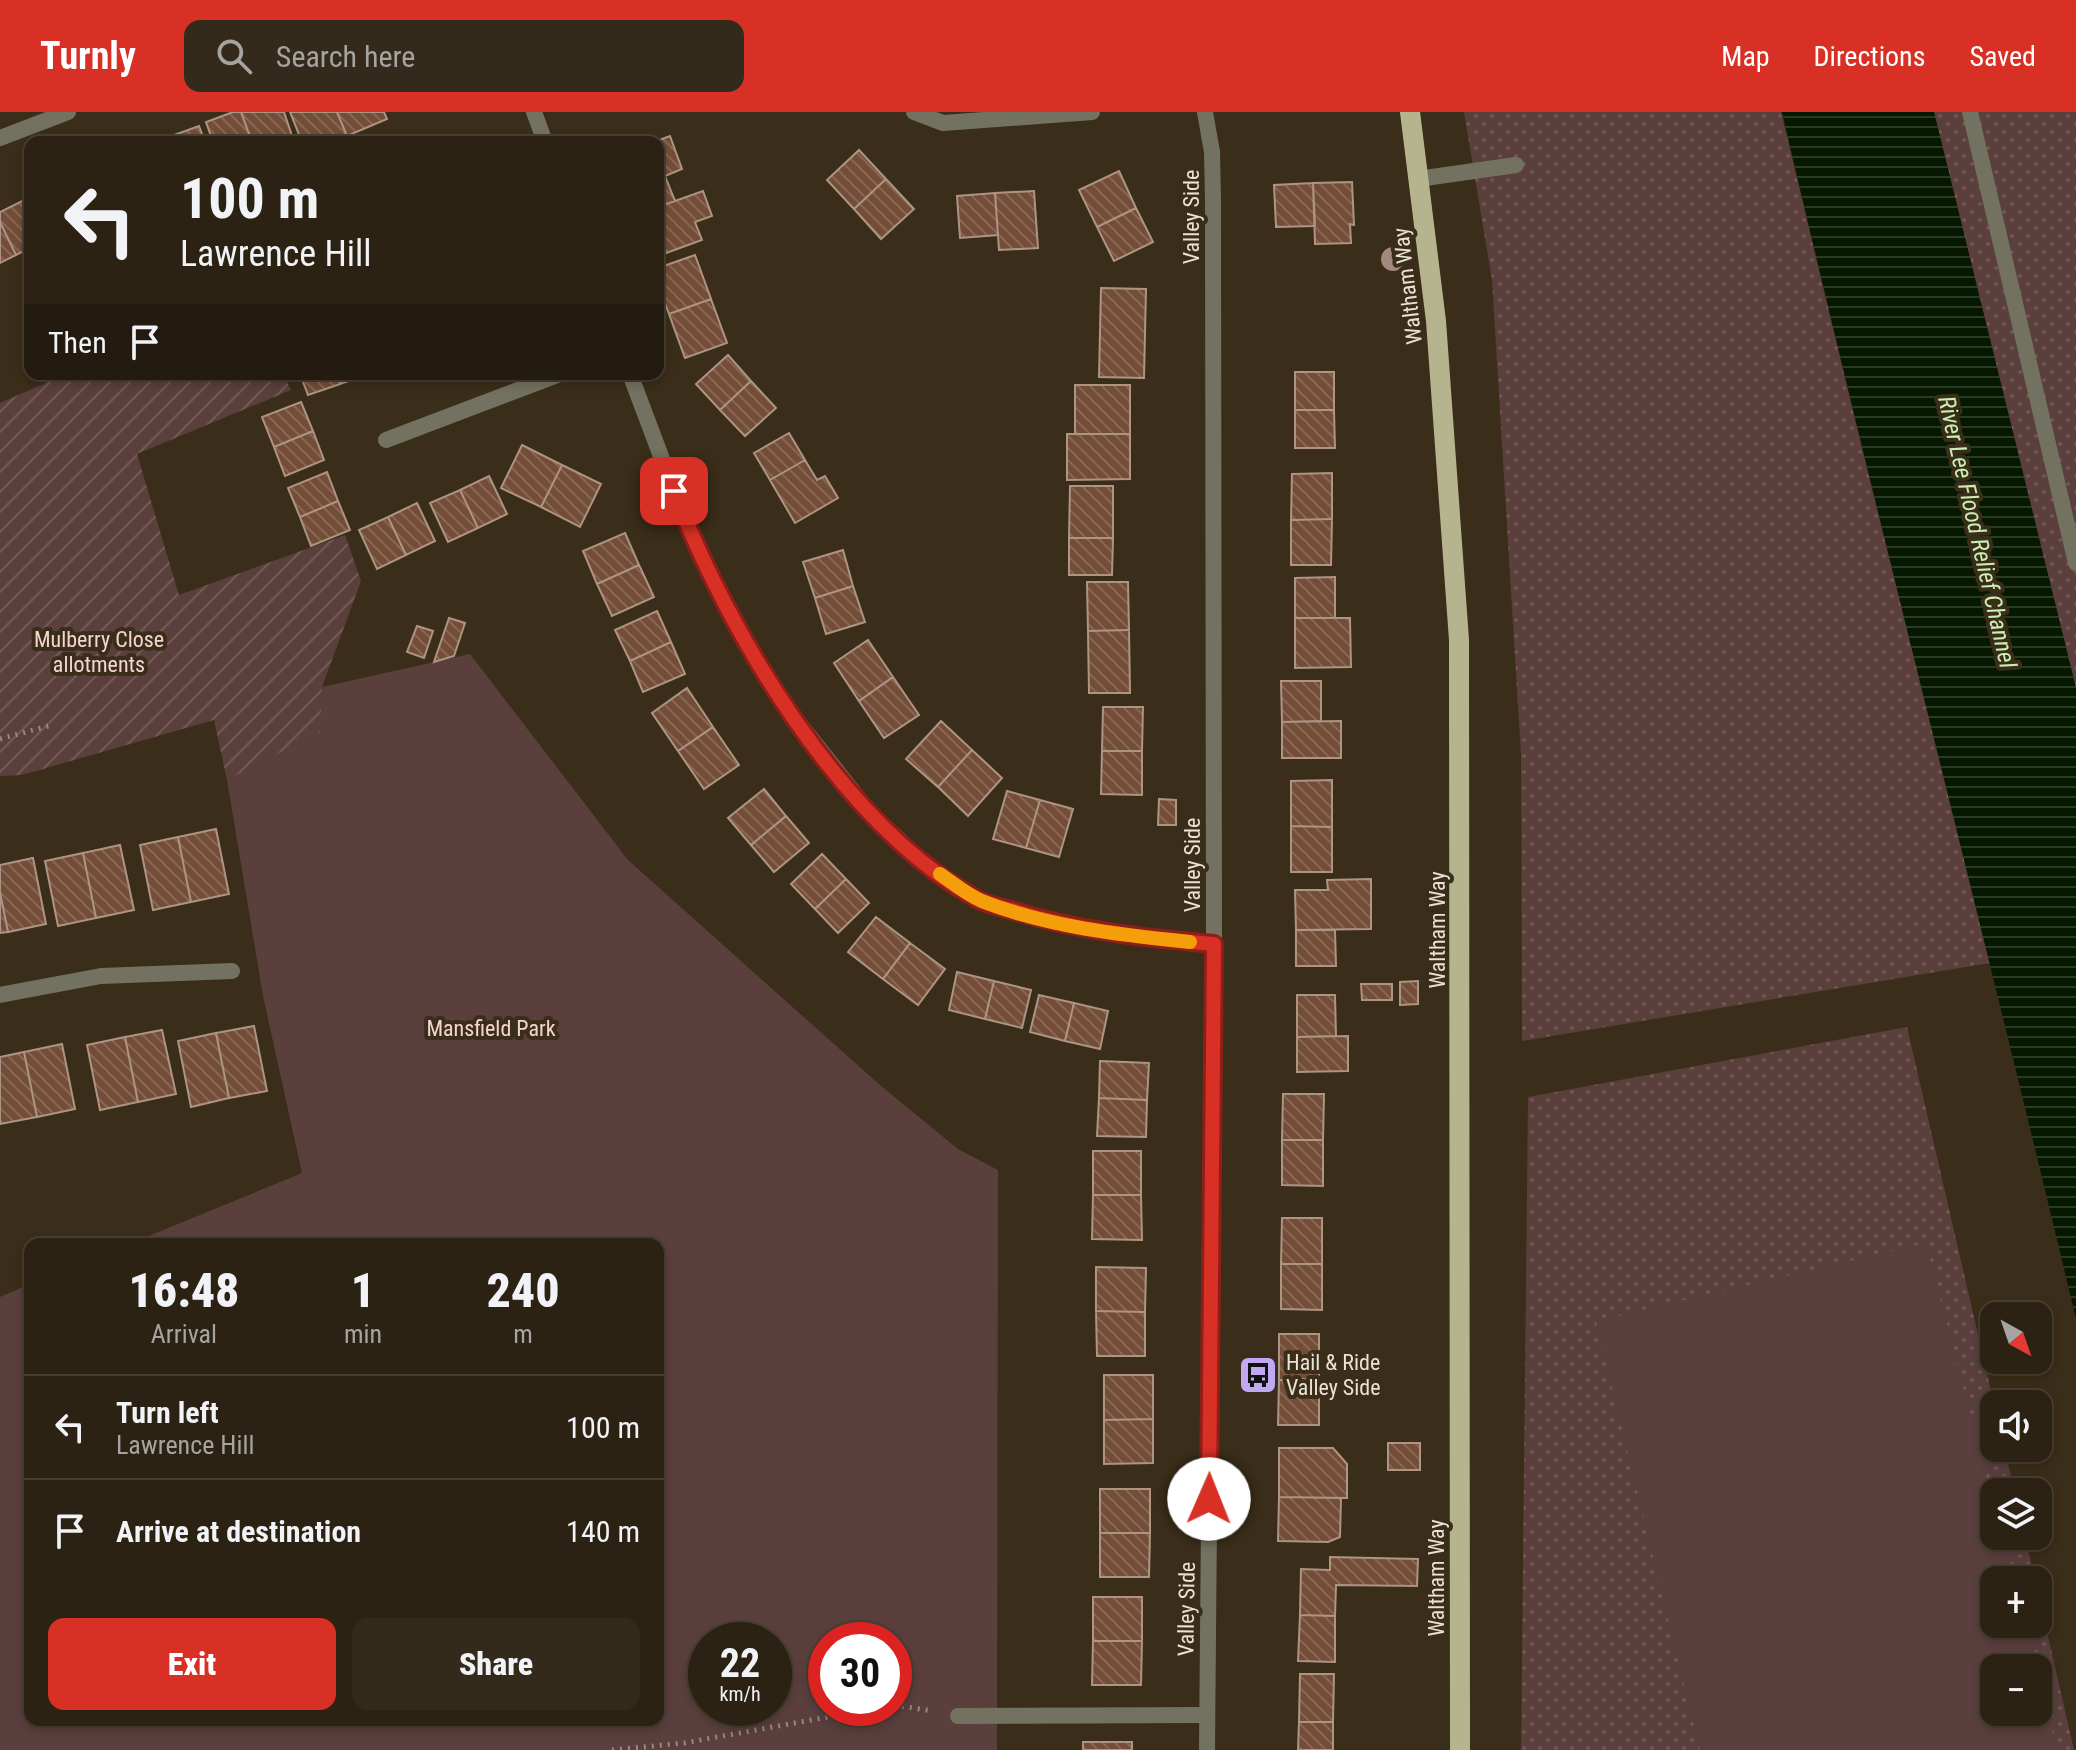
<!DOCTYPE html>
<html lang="en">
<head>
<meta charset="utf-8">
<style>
	body { margin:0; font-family:"Roboto Condensed",sans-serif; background:#342a1c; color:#f1f3f6; height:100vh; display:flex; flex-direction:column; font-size:30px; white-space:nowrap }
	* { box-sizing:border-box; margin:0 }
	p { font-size:26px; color:#a6a4a0 }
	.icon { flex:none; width:44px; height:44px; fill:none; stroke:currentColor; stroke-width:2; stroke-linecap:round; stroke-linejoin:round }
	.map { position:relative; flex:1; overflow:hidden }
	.sheet { position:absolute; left:24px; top:1126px; width:640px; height:488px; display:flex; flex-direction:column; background:#2c2213; border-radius:16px; box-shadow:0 4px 12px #0003,0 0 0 2px #483f33 }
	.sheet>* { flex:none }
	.hud { position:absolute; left:24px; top:24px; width:640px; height:244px; border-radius:16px; box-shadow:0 4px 12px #0003,0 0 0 2px #483f33; background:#2c2213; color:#f1f3f6; overflow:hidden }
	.needle { width:52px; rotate:140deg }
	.controls { position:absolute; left:1980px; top:1190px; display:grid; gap:16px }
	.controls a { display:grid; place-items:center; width:72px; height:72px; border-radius:16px; background:#2c2213; box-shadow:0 4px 12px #0003,0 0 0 2px #483f33; font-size:40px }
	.speed { position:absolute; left:688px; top:1510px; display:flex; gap:16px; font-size:40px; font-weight:700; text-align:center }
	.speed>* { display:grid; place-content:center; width:104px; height:104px; border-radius:50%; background:#2c2213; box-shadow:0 4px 12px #0003,0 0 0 2px #483f33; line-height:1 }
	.speed small { font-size:20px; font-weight:400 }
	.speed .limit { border:12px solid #d22; background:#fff; color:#111 }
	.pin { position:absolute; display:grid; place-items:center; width:68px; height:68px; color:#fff; margin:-34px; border-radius:16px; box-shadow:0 4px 12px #0006 }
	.me { position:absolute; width:88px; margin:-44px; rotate:1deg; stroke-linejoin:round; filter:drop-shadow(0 0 6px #0008) }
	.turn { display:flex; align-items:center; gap:28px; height:168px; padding:0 24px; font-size:36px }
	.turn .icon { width:104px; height:104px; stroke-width:2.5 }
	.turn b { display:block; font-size:56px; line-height:68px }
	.then { display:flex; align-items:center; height:76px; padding:0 24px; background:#0003; gap:16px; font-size:30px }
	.eta { display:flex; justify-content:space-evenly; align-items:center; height:136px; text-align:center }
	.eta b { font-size:48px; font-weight:800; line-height:56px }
	.action { display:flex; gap:16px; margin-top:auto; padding:16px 24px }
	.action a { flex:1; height:92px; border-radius:16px; background:#d93025; color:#fff; font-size:32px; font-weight:800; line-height:92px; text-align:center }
	.action a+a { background:#342a1c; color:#f1f3f6 }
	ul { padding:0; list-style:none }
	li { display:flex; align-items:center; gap:24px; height:104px; padding:0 24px; border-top:2px solid #483f33 }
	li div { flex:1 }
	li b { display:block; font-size:30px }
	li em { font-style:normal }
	header { display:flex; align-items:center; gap:48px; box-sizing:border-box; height:112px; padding:0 40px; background:#d93025; color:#fff }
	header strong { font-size:38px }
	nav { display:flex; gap:44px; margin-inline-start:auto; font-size:28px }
	.search { width:560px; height:72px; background:#342a1c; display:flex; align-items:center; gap:20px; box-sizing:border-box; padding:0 28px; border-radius:16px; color:#a6a4a0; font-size:30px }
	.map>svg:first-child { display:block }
	.grass { fill:url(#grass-dots); fill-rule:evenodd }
	.park { fill:#5a3f3d; fill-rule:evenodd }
	.garden { fill:url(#garden-furrows) }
	.water { fill:url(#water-rules) }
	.building { fill:url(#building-back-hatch); stroke:#ad9485; stroke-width:2 }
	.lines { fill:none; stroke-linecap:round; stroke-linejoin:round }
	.path { stroke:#958a7a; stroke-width:5; stroke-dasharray:2 6; stroke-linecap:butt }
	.lane { stroke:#737260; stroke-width:16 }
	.street { stroke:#737260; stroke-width:16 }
	.primary { stroke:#b5b48e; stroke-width:20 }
	.tree { fill:#a1897f }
	.route-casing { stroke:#8d1f18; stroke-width:20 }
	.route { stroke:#d93025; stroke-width:14 }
	.slow { stroke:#f59e0b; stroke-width:14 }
	.labels { text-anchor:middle; stroke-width:8; stroke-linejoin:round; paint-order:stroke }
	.street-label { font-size:22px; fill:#eae2d5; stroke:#3a2d19 }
	.park-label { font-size:22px; fill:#f5d4d2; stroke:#3a2d19 }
	.poi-label { font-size:22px; fill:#eae2d5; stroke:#3a2d19; text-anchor:start }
	.water-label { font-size:24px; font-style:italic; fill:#c9f0b2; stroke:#3a2d19 }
</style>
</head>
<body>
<header>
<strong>Turnly</strong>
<div class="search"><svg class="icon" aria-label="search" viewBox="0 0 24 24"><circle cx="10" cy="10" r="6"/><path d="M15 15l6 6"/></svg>Search here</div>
<nav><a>Map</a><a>Directions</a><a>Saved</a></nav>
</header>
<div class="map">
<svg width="2076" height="1638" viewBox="0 0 2076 1638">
	<defs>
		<pattern id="grass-dots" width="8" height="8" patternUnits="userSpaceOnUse" patternTransform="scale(2)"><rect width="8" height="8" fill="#5a3f3d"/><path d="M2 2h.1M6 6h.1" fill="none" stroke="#725a58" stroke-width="1.8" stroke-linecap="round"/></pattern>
		<pattern id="garden-furrows" width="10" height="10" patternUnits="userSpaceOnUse" patternTransform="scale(2)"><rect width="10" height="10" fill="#5a3f3d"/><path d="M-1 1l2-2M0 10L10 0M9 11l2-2" fill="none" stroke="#725a58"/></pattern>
		<pattern id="water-rules" width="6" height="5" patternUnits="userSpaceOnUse" patternTransform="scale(2)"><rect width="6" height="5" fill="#061900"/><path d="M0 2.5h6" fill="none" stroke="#2a3a24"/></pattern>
		<pattern id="building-back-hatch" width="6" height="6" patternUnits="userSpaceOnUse" patternTransform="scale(2)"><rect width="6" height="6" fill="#734d37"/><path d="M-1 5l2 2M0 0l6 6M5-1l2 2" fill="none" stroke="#876653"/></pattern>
	</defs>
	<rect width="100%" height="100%" fill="#3a2d19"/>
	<path class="grass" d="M1464,0H1781L1856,312L1990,851L1522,929L1521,643L1492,168Z
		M1934,0H2076V576Z
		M1907,915L1994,1292V1336H2004L2015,1380H1994V1424H2025L2035,1468H1994V1512H2038V1481L2074,1638H1521L1528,985ZM1994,1556H2038V1600H1994Z"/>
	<path class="park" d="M470,542L628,748L881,974L958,1037L998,1058L997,1638H0V1185L30,1172V1608H658V1132H129L302,1061L263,884L227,668L319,620L322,575ZM706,1528H774V1596H706ZM826,1528H894V1596H826Z
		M1926,1131L1994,1395V1424H2002L2013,1468H1994V1512H2024L2036,1556H1994V1600H2038V1565L2057,1638H1700L1596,1209Z"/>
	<path class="garden" d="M66,262H283L291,278L137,342L179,483L345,423L361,469L322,575L320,620L227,668L214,608L22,663L0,664V291Z"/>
	<path class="water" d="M1782,0H1934L2076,576V1207C1980,804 1876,403 1782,0Z"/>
	<path class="building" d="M233,0H241L252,30H213L206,10Z
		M241,0H284L294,30H252Z
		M290,0H337L347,24L332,30H302Z
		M337,0H384L387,7L347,24Z
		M199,14L205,30H161L160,28Z
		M670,24L682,57L665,64L675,89L658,95V30H654Z
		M859,38L886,67L854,97L827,68Z
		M1119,59L1136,96L1097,115L1079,78Z
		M886,67L914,97L881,127L854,97Z
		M1352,70L1354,113L1350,112L1351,131L1315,132L1313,71Z
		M1313,71L1315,114L1276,115L1274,73Z
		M703,79L712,104L695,110L702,128L658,144V95Z
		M1034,79L1038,136L999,138L995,81Z
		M995,81L998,123L960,126L957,84Z
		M30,85V136L16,143L0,110V100Z
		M1136,96L1153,130L1114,149L1097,115Z
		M0,110L16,143L0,151Z
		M695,143L711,187L669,202L658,173V156Z
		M1101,176L1146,177L1144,266L1099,265Z
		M711,187L727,231L685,246L669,202Z
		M728,243L751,269L720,298L696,272Z
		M1295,260H1334V298H1295Z
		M300,262H337L340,272L308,283Z
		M337,262H369L340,272Z
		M751,269L776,296L745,324L720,298Z
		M1075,273H1130V322H1075Z
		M301,290L313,319L274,335L262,305Z
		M1295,298H1334L1335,336H1295Z
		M313,319L324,348L285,364L274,335Z
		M789,321L805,348L770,368L754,341Z
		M1067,322H1130V367L1067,368Z
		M522,333L562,353L541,395L501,376Z
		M805,348L817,368L825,364L838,386L795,411L770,368Z
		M562,353L601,372L580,415L541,395Z
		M327,360L338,389L300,405L288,376Z
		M1332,361V407L1291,408L1292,362Z
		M489,364L507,402L478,416L460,378Z
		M1070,374H1113V426H1069Z
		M460,378L478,416L448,430L430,391Z
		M338,389L350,418L311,434L300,405Z
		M417,391L435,429L406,443L388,405Z
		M388,405L406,443L377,457L359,418Z
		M1332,407L1331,453H1291V408Z
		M625,421L639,453L597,472L583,439Z
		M1069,426H1113L1112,463H1069Z
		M843,438L853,474L815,486L803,450Z
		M639,453L654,485L612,504L597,472Z
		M1335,465V506H1295V466Z
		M1087,470H1128L1129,518L1088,519Z
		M853,474L865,510L826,522L815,486Z
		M657,499L671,530L630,549L615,518Z
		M449,506L465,511L454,544L434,550Z
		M1295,506H1350L1351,555L1295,556Z
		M417,514L433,519L424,546L407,540Z
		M1129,518L1130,581H1089L1088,519Z
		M868,528L893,565L859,589L834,551Z
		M671,530L685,562L643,580L630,549Z
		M893,565L919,603L884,626L859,589Z
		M1281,569H1321V609L1282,610Z
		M687,576L713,615L678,639L652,601Z
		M1103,595H1143L1142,639H1102Z
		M941,609L972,638L938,675L906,647Z
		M1341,609V646H1282V610Z
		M713,615L739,653L704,677L678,639Z
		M972,638L1002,666L968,704L938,675Z
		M1102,639H1142V683L1101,682Z
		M1332,668V715L1291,714V669Z
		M764,677L786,704L751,733L728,706Z
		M1007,679L1040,688L1026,736L993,727Z
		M1159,687L1176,688V713H1158Z
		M1040,688L1073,697L1059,745L1026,736Z
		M786,704L809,731L774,760L751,733Z
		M1291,714L1332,715V760H1291Z
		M216,717L229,782L191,790L178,725Z
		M178,725L191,790L153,798L140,733Z
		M120,733L134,798L96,806L83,741Z
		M83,741L96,806L58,814L45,749Z
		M822,742L846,767L815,797L791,772Z
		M33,746L46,812L8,820L0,780V753Z
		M846,767L869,791L838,821L815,797Z
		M1371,767V817L1296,818L1295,778H1328L1327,768Z
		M0,780L8,820L0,821Z
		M876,805L910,831L883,867L848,840Z
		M1296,818H1335L1336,854H1296Z
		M910,831L945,857L918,893L883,867Z
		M957,860L994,869L985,907L949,898Z
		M994,869L1031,878L1022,916L985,907Z
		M1418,869V892L1400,893V870Z
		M1361,872H1392V888H1362Z
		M1039,883L1074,891L1065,929L1030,920Z
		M1297,883H1335L1336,924L1297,925Z
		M1074,891L1108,899L1100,937L1065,929Z
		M254,914L267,979L229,986L216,921Z
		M162,918L176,982L138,990L125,925Z
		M216,921L229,986L191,995L178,929Z
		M1348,924V959L1297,960V925Z
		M125,925L138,990L100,998L87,933Z
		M62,932L75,997L37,1005L24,940Z
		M24,940L37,1005L0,1012V945Z
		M1100,949L1149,951L1147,988L1099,986Z
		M1283,982H1324L1323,1028H1282Z
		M1099,986L1147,988L1146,1025L1097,1024Z
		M1282,1028H1323V1074L1282,1073Z
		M1093,1039H1141V1083H1093Z
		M1093,1083H1141L1142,1128L1092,1127Z
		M1282,1106H1322V1152H1281Z
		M1281,1152H1322V1198L1281,1197Z
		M1096,1155L1146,1156L1145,1200L1096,1199Z
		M1096,1199L1145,1200V1244H1097Z
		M1279,1222H1319V1267L1279,1268Z
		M1104,1263H1153V1307L1104,1308Z
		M1319,1267V1313H1278L1279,1268Z
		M1153,1307V1351L1104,1352V1308Z
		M1388,1331H1420V1358H1388Z
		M1279,1336H1333L1347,1352V1386L1279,1385Z
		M1100,1377H1150V1421H1100Z
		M1279,1385L1341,1386L1340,1425L1328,1430L1278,1429Z
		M1100,1421H1150L1149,1465H1100Z
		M1330,1445L1418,1447L1417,1474L1336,1473L1335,1504L1300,1503L1301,1457L1330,1458Z
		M1093,1485H1142V1529H1093Z
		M1300,1503L1335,1504V1550L1298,1549Z
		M1093,1529H1142L1141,1573H1092Z
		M1300,1562H1334L1333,1610H1299Z
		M1299,1610H1333V1638H1298Z
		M1083,1630H1132V1638H1083Z"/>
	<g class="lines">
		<path class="path" d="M0,627L52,613
			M894,1593L932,1599
			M612,1638L684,1631L878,1596"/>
		<path class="lane" d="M1970,0L2076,451
			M1418,67L1516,53
			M958,1604L1207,1603"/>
		<path class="street" d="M534,0L545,30
			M914,0L943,11L1092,0
			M1205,0L1212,40L1213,88L1214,832L1207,1638
			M0,26L68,0
			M630,262L685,408L732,504L781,588L870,701L928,754L979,788L1037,807L1149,826L1214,832
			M386,328L560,262
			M0,883L101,864L232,859"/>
		<path class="primary" d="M1410,0L1436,209L1459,528L1460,1638"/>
	</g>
	<circle class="tree" cx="1393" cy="147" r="12"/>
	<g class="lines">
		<defs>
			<path id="route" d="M674,379C728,520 841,712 977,787C987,793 1000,795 1011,798C1076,819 1147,826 1214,832L1209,1387"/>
		</defs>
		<use href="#route" class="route-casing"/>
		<use href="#route" class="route"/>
		<path class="slow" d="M940,762C953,771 967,783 982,789C1047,815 1121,823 1190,830"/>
	</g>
	<defs>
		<symbol id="bus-square" viewBox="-11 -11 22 22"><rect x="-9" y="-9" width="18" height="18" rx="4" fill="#c0a8f3" stroke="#3a2d19"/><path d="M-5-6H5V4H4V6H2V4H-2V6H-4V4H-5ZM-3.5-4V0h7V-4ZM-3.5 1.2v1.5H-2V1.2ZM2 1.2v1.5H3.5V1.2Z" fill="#111"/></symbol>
	</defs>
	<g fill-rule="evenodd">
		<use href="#bus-square" x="1236" y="1241" width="44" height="44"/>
	</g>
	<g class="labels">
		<g class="street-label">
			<text transform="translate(1191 105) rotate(-90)" y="8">Valley Side</text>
			<text transform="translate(1407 174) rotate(-97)" y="8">Waltham Way</text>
			<text transform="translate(1192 753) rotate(-90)" y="8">Valley Side</text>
			<text transform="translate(1437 818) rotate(-90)" y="8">Waltham Way</text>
			<text transform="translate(1436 1466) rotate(-90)" y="8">Waltham Way</text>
			<text transform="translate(1186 1497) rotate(-89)" y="8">Valley Side</text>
		</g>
		<g class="park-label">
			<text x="99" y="535">Mulberry Close<tspan x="99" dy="25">allotments</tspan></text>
			<text x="491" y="924">Mansfield Park</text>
		</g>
		<g class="poi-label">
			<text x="1286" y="1258">Hail &amp; Ride<tspan x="1286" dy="25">Valley Side</tspan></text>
		</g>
		<g class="water-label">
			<text transform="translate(1977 420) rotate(77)" y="8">River Lee Flood Relief Channel</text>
		</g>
	</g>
</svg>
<div class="controls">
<a><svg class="needle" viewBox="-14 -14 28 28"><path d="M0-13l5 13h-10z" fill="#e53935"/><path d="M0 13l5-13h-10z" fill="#a6a4a0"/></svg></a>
<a><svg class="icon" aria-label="sound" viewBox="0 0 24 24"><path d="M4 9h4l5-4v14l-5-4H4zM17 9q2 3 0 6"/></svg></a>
<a><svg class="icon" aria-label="layers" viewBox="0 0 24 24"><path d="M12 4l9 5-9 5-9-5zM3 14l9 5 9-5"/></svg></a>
<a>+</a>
<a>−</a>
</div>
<div class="speed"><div>22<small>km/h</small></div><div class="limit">30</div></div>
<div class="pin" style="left:674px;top:379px;background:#d93025"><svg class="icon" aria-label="arrive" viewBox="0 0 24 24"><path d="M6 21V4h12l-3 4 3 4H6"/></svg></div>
<svg class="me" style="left:1209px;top:1387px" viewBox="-20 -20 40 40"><circle r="19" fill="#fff"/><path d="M0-13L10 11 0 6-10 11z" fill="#d93025"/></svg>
<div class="hud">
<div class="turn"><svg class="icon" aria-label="left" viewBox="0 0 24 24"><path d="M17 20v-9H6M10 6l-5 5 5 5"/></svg><div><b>100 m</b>Lawrence Hill</div></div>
<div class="then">Then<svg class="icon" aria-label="arrive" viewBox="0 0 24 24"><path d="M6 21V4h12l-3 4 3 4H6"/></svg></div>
</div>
<section class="sheet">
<div class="eta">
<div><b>16:48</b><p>Arrival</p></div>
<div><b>1</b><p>min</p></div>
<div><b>240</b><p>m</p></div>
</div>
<ul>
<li><svg class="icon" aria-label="left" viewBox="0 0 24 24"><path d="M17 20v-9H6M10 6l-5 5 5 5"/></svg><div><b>Turn left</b><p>Lawrence Hill</p></div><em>100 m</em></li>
<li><svg class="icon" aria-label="arrive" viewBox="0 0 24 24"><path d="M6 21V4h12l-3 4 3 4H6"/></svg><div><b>Arrive at destination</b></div><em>140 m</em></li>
</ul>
<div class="action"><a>Exit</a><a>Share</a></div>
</section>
</div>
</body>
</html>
